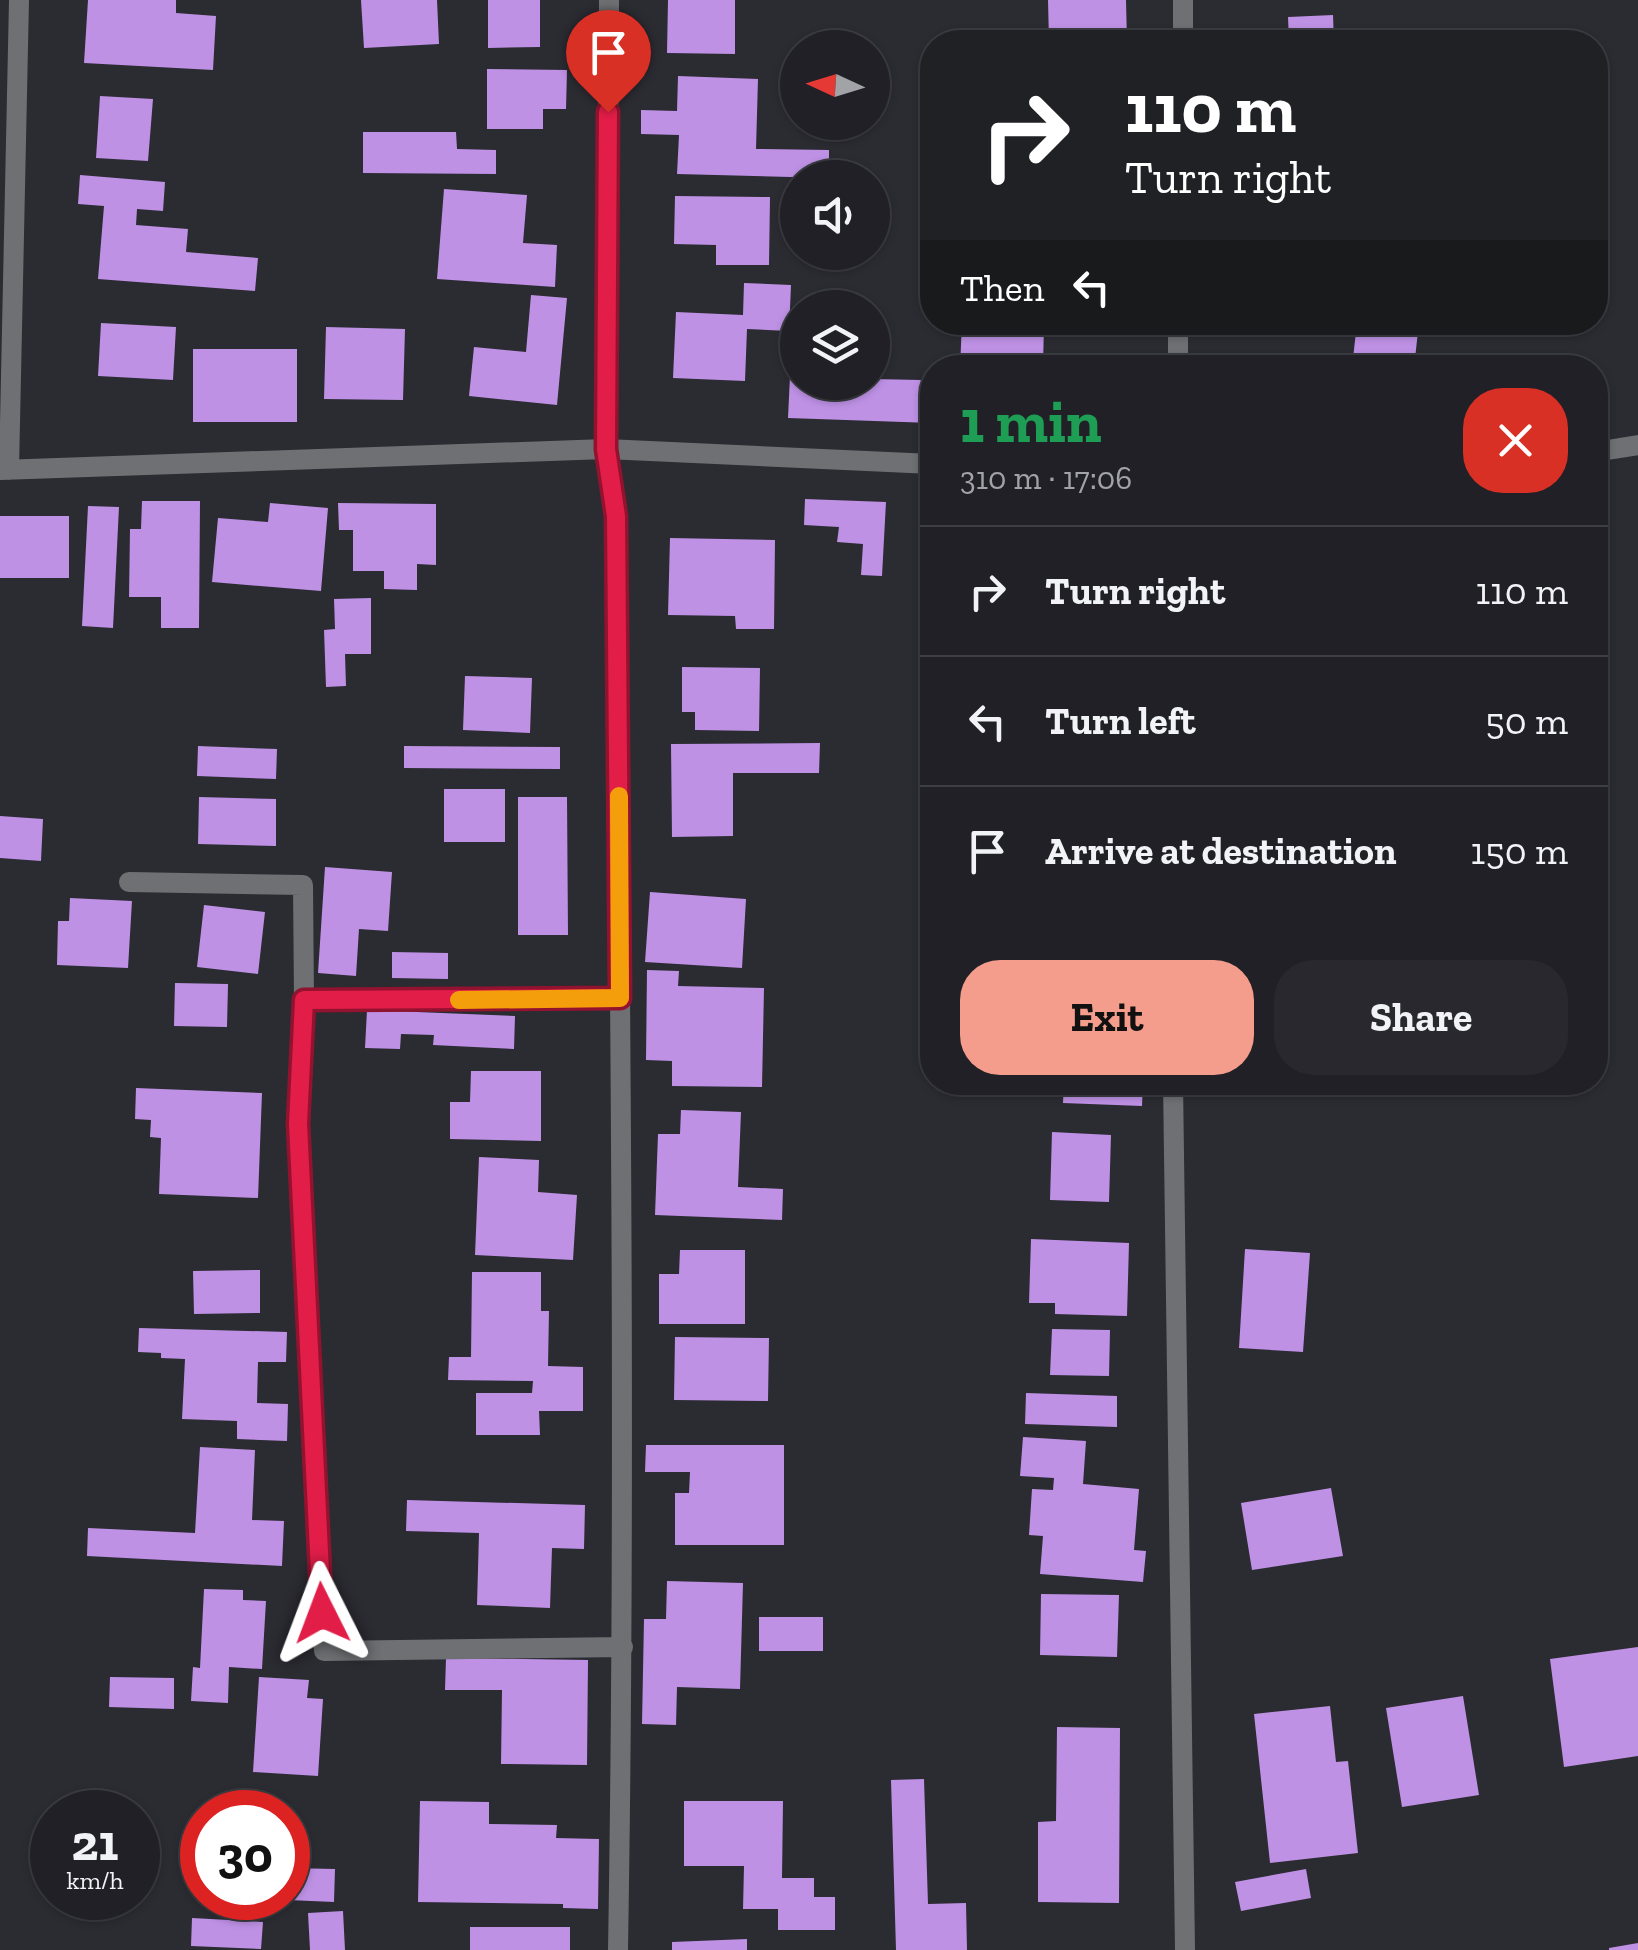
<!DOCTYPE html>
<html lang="en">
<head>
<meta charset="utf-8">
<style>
	body { margin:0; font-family:"Zilla Slab",serif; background:#28282e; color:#f1f3f6; height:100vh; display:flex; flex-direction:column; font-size:38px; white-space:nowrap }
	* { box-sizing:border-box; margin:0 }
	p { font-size:32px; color:#a2a3a7 }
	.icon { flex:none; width:55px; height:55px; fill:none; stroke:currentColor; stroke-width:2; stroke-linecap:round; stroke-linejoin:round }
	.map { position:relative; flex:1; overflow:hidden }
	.sheet { position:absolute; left:920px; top:355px; width:688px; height:740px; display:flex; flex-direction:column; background:#202026; border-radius:40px; box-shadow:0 2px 8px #0004,0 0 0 2px #3d3e43 }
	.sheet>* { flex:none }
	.hud { position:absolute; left:920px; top:30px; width:688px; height:305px; border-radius:40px; box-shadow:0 2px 8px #0004,0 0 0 2px #3d3e43; background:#202124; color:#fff; overflow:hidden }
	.needle { width:65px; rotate:274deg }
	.controls { position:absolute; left:780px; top:30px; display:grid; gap:20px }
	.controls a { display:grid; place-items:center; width:110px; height:110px; border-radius:50%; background:#202026; box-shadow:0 2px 8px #0004,0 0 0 2px #3d3e43; font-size:50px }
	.speed { position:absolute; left:30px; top:1790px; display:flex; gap:20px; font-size:50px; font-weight:700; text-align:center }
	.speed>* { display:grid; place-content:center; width:130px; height:130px; border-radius:50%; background:#202026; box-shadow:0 2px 8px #0004,0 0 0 2px #3d3e43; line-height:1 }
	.speed small { font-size:25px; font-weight:400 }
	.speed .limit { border:15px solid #d22; background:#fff; color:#111 }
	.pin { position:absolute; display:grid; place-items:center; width:85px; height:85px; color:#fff; margin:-102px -42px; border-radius:50% 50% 50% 0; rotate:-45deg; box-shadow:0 0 10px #0007 }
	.pin .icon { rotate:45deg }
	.me { position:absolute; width:110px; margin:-55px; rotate:357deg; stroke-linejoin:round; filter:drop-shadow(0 0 8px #0008) }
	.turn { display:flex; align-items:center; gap:35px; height:210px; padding:0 40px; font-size:45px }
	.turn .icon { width:130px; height:130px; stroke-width:2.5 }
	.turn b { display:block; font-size:70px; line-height:85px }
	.then { display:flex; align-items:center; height:95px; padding:0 40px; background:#0003; gap:20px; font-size:38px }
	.round { display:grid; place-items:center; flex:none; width:105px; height:105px; border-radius:40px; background:#28282e }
	.summary { display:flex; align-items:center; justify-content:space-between; height:170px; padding:0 40px }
	h1 { font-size:60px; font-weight:800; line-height:75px; color:#1e9e55 }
	.action { display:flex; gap:20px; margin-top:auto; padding:20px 40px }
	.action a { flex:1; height:115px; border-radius:40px; background:#f49d8c; color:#111; font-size:40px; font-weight:800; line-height:115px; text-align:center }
	.action a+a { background:#28282e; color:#f1f3f6 }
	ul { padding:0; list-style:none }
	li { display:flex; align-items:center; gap:30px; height:130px; padding:0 40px; border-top:2px solid #3d3e43 }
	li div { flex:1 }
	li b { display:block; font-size:38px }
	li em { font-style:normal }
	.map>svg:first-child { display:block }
	.building { fill:#be91e5 }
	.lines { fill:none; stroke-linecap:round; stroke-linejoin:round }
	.street { stroke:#6e7073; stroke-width:20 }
	.route-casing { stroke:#92132f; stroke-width:25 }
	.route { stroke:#e11d48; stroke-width:18 }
	.slow { stroke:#f59e0b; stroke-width:18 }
</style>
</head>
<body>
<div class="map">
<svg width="1638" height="1950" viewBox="0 0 1638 1950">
	<rect width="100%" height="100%" fill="#2b2b32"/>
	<path class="building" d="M88,0H176V13L216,16L213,70L84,63Z
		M361,0H437L439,44L364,48Z
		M488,0H540V47L488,48Z
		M668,0H735V54L667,53Z
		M1048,0H1126L1127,42H1049Z
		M1333,15L1334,42H1289L1288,17Z
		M487,69L567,70L566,109H543V129H487Z
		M678,76L758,79L756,149L829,150V178L677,174L679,135L641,134V110L677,111Z
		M100,96L153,99L148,161L96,158Z
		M363,132H456L457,149L496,150V174L363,173Z
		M80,175L165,182L163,211L137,209L136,225L188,229L186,252L258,258L255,291L98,279L104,206L78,204Z
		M444,189L527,195L523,243L557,245L555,287L437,279Z
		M675,196L770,197L769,265H716V245L674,244Z
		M744,283L791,285L789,331L747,329L745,381L673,378L676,312L743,315Z
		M531,295L567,298L557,405L469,396L474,347L526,352Z
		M962,322H1044L1043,368H960Z
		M1357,322H1419L1414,368H1352Z
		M101,323L176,327L173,380L98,376Z
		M326,327L405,329L403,400L324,399Z
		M193,349H297V422H193Z
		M1208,362L1257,365V368H1208Z
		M790,376L798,377V382H872V379L921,380V400H932V423L788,418Z
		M805,499L886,502L882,576L861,575L863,544L837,542L839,527L804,525Z
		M142,501H200L199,628H161V597H129L130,529H141Z
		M270,503L328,508L321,591L212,582L218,518L268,522Z
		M338,503L436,504V565L417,564V590L384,589V571H353V530H339Z
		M88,506L119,507L113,628L82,626Z
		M0,516H69V578H0Z
		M670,538L775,540L774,629H736L735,616L668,615Z
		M371,598V654H345L346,686L326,687L324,630L335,629L334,599Z
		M682,667L760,668L759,731L695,730V712H682Z
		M465,676L532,678L530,733L463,730Z
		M820,743L819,773H733V836L672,837L671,744Z
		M198,746L277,749L276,779L197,776Z
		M404,746L560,747V769L404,768Z
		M444,789H505V842H444Z
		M199,797L276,799V846L198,844Z
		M518,797H567L568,935H518Z
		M0,816L43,819L41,861L0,858Z
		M325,867L392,872L388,931L359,929L356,976L318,973Z
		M650,892L746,899L742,968L645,962Z
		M70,898L132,901L128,968L57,965L58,921H69Z
		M204,905L265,912L258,974L197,967Z
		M392,952L448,953V979L392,978Z
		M647,970L679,971L678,986L764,988L762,1087L672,1086V1061L646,1060Z
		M175,983L228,984L227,1027L174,1026Z
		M367,1010L515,1016L514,1049L433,1045L434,1035L401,1034L400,1049L365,1048Z
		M471,1071H541V1141L450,1139V1102H470Z
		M1064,1082H1143L1142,1106L1063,1103Z
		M136,1088L262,1093L258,1198L159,1194L161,1138L150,1137L151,1120L135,1119Z
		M681,1110L741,1112L738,1187L783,1189L782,1220L655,1215L658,1134H680Z
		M1052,1132L1111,1135L1109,1202L1050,1200Z
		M479,1157L539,1160L538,1192L577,1195L573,1260L475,1255Z
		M1031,1239L1129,1243L1127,1316L1055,1314V1303H1029Z
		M1245,1249L1310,1253L1303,1352L1239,1348Z
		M680,1250H745V1324H659V1274H679Z
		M260,1270V1313L194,1314L193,1271Z
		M472,1272H541V1311H549L548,1366L583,1367V1411H539L540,1435H476V1393H532L533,1381L448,1380L449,1357H471Z
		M139,1328L287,1332L286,1362H258L257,1403L288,1404L287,1441L237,1439V1421L182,1419L185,1359L161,1358V1353L138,1352Z
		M1052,1329L1110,1330L1109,1376L1050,1375Z
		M675,1337L769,1338L768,1401L674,1400Z
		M1026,1393L1117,1396V1427L1025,1424Z
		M1023,1437L1086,1441L1083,1484L1139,1489L1134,1550L1146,1551L1143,1582L1040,1574L1043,1536L1029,1535L1032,1489L1053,1490L1054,1478L1020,1476Z
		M646,1445H784V1545H675V1493H689L690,1472H645Z
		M200,1447L255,1450L252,1520L284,1521L282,1566L87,1556L88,1528L195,1533Z
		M1331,1488L1343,1556L1252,1570L1241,1503Z
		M407,1500L585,1505L584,1549L552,1548L550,1608L477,1605L479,1533L406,1531Z
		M667,1581L743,1583L740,1689L677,1687L676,1725L642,1724L644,1619H666Z
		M204,1589L243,1590V1600L266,1601L262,1669L229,1667L228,1703L191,1701L193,1667L200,1668Z
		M1041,1594L1119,1595L1117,1657L1040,1655Z
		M759,1617H823V1651H759Z
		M1638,1647V1756L1564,1767L1550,1659Z
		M446,1658L588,1660L587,1765L501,1764L502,1690H445Z
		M110,1677L174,1678V1709L109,1707Z
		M259,1677L309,1680L307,1698L323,1699L318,1776L253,1772Z
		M1463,1696L1479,1795L1402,1807L1386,1708Z
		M1330,1706L1336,1762L1348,1761L1358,1853L1270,1863L1254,1714Z
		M1057,1727L1120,1728L1119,1903L1038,1902V1822L1056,1821Z
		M924,1779L928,1904L966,1903L967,1950H896L891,1780Z
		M420,1801L489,1802V1824L557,1825L556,1838L599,1839L598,1909L563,1908V1904L418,1902Z
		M684,1801H783L782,1878H814V1897H835V1930H778V1909H743L744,1866H684Z
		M288,1868L335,1869L334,1902L288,1900Z
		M1306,1869L1311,1898L1241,1911L1235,1882Z
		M343,1911L345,1950H310L308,1913Z
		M192,1918L263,1922L261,1949L191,1946Z
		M470,1927H570V1950H470Z
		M747,1939V1950H672V1942Z
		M1638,1943V1950H1609V1948Z"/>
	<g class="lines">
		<path class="street" d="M609,0L606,449L616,516C620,994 626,1472 618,1950
			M1183,42V0
			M1178,368V322
			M1595,452L1638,445
			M0,470L606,449L932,464
			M9,470L19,0
			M129,882L303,885L304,1000
			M620,998L304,1000L298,1124L324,1651L623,1647
			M1173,1082L1185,1950"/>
	</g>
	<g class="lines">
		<defs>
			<path id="route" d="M322,1613L298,1124L304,1000L620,998L616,516L606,449L608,112"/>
		</defs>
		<use href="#route" class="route-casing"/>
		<use href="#route" class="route"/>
		<path class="slow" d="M459,1000L620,998L619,796"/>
	</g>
</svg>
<div class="controls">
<a><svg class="needle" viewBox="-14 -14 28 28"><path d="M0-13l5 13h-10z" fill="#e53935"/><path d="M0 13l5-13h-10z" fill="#a2a3a7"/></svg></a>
<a><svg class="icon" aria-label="sound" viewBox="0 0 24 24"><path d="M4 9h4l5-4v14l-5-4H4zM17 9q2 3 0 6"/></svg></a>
<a><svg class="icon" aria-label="layers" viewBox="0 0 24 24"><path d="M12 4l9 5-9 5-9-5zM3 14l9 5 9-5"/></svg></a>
</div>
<div class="speed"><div>21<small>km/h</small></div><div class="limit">30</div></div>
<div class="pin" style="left:608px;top:112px;background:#d93025"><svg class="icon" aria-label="arrive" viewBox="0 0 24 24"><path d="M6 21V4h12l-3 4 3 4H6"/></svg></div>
<svg class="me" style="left:322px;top:1613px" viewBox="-20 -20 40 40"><path d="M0-17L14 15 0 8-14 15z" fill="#e11d48" stroke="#fff" stroke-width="4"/></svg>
<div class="hud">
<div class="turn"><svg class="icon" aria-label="right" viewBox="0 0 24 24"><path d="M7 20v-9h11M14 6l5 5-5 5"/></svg><div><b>110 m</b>Turn right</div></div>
<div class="then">Then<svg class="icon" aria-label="left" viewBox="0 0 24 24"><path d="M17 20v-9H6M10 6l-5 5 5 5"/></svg></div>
</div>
<section class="sheet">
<div class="summary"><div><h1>1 min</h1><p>310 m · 17:06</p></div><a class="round" style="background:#d93025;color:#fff"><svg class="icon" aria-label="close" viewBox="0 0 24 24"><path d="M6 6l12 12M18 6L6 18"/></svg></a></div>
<ul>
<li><svg class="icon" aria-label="right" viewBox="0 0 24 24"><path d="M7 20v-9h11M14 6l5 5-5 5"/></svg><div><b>Turn right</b></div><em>110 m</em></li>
<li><svg class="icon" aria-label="left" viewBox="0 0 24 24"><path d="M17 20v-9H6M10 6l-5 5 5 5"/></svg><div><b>Turn left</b></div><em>50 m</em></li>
<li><svg class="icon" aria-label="arrive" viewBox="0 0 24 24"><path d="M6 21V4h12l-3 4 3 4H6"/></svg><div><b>Arrive at destination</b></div><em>150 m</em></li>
</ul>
<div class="action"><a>Exit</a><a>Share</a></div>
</section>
</div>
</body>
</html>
